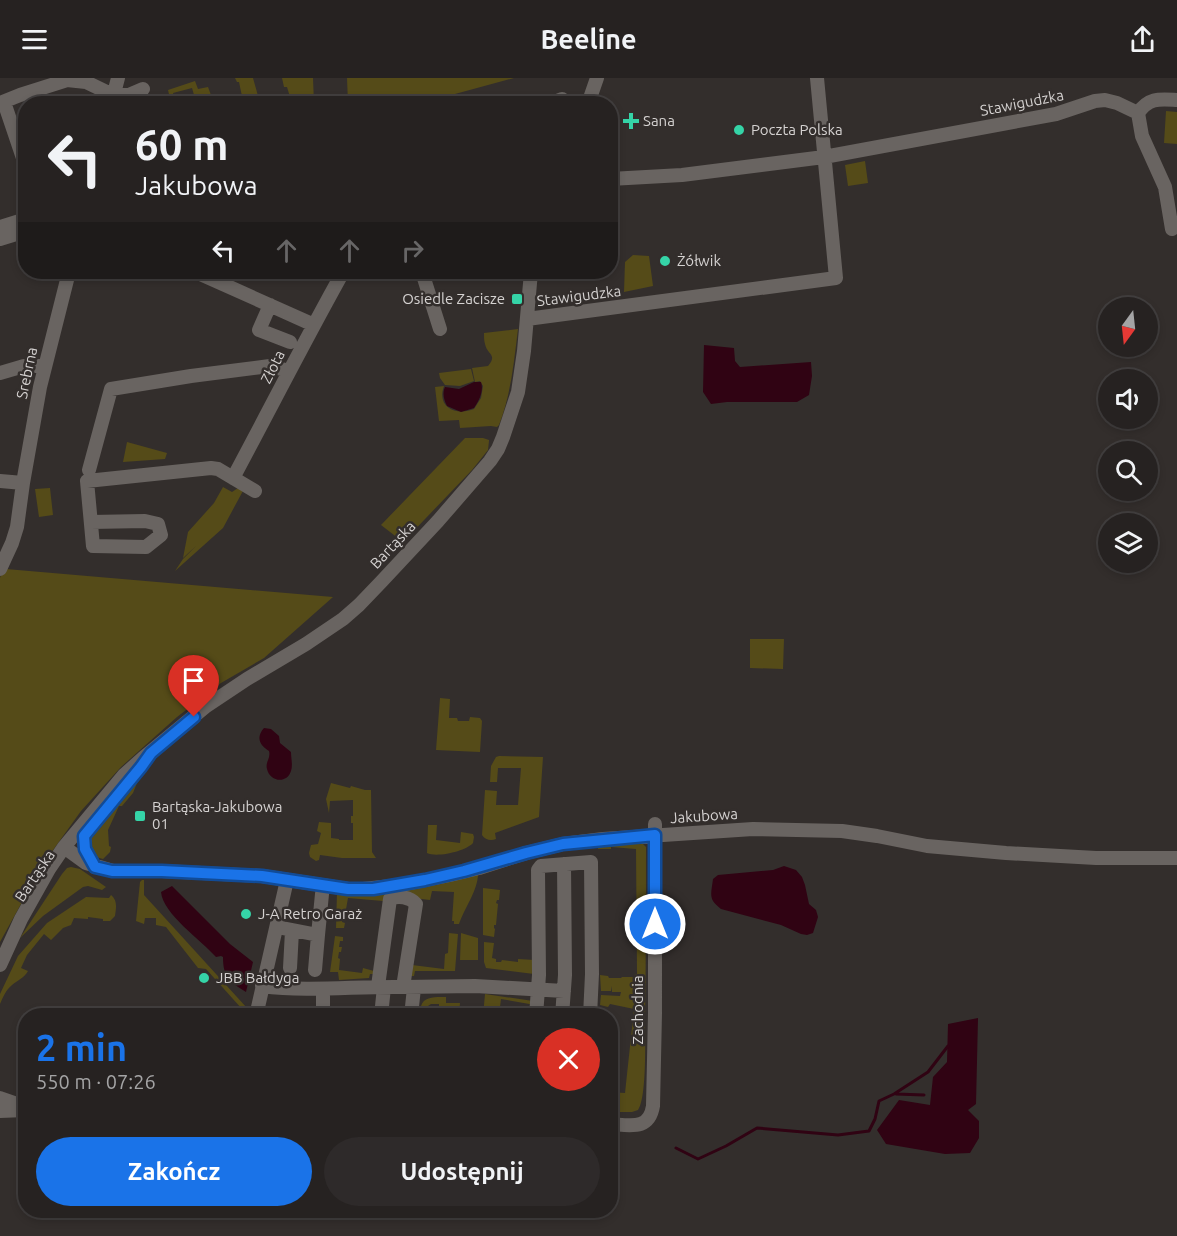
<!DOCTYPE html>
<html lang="pl">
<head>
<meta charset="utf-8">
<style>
	body { margin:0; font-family:Ubuntu,sans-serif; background:#2e2a2a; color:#f1f3f6; height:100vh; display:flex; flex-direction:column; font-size:22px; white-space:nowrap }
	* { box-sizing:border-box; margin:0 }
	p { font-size:20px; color:#a4a4a5 }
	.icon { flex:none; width:33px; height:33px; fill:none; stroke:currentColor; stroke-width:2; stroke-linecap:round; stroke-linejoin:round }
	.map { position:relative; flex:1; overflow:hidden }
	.panel { position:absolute; left:18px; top:930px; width:600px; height:210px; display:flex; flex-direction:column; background:#262221; border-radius:24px; box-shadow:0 3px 9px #0003,0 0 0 2px #423f3f }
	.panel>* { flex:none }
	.hud { position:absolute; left:18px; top:18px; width:600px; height:183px; border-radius:24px; box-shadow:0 3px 9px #0003,0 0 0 2px #423f3f; background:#262221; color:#f1f3f6; overflow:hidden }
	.needle { width:39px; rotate:195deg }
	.tools { position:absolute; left:1098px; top:219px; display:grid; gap:12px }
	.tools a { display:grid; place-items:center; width:60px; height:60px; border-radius:50%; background:#262221; box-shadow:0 3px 9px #0003,0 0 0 2px #423f3f; font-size:30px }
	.pin { position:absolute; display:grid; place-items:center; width:51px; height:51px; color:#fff; margin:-62px -26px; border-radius:50% 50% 50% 0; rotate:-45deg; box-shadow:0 0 6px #0007 }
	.pin .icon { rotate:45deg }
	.me { position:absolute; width:66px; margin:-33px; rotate:0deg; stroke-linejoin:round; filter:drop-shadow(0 0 4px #0008) }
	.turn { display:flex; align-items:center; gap:21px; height:126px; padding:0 18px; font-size:27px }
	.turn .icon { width:78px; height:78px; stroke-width:2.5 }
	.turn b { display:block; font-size:42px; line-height:51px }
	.lanes { display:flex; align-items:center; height:57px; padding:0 18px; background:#0003; justify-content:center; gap:30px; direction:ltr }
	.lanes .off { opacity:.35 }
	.round { display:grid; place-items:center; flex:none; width:63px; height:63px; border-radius:32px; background:#2e2a2a }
	.summary { display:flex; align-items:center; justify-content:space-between; height:102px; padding:0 18px }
	h1 { font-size:36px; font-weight:700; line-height:45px; color:#1a73e8 }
	.primary-button { display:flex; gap:12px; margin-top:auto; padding:12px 18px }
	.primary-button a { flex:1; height:69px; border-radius:36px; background:#1a73e8; color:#fff; font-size:24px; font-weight:700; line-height:69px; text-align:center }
	.primary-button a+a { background:#2e2a2a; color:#f1f3f6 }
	header { display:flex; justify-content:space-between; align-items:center; height:78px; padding:0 18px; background:#262221; font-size:27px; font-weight:700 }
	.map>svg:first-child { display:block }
	.green { fill:#554b18 }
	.water { fill:#300313 }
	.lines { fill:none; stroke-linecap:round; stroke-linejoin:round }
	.stream { stroke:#300313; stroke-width:3 }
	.minor { stroke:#696461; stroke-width:14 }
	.route-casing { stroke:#114b97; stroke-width:15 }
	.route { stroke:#1a73e8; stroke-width:10 }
	.poi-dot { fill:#35d4a7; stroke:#332e2c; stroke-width:2 }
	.labels { text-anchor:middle; stroke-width:5; stroke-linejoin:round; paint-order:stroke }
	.street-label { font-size:15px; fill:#d5d2d1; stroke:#332e2c }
	.poi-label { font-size:15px; fill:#d5d2d1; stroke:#332e2c; text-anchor:start }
</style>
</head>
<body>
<header><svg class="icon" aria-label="menu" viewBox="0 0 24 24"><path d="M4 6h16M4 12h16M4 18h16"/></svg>Beeline<svg class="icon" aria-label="share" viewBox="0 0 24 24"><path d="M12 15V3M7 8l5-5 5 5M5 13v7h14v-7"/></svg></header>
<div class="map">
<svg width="1177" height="1158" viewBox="0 0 1177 1158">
	<rect width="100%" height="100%" fill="#332e2c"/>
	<path class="green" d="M235,0H253L260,25H245L244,23H243L239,4H237Z
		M282,0H313L314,25H290L288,20L290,19L287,9H284Z
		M347,0H514L422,25L348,26Z
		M195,3L198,11L208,9L214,25H199L197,17H194L192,10L173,15L176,25H171L168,12Z
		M1166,33L1177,34V66L1164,65Z
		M865,83L868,105L848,108L845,87Z
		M633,177L649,178L653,208L624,214L625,184Z
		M518,251C514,283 511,317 499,347L497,349L491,348L460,350L459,342L439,343L435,309L444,308C436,330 457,338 474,331L481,320L483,308L480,303L475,304L472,290L488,288C498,276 487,277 485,266C484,263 484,259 484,255Z
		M471,291L474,303L460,308L445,307L440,300L439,295Z
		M465,360H483L489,362V363L488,372L472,392L403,464L381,447Z
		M127,364L167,375L165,381L123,384Z
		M223,409L232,414L238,410L244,411L223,450L175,493L183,481L196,468L183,480L188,454L214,425Z
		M50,410L53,437L39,439L35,411Z
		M6,491L333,519L264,580L221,605L177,639L121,689L81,733L43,786L0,864V500L2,493Z
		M750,561H784L783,591L750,590Z
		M440,620L450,621L449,640H457L458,643H469L470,639L480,640L482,643L480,674L436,672Z
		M499,678L543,679L539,739L495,755L496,761C491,763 485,762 482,757L485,712L497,713L496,727H518L521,690H498L497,704H490L491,688L496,679Z
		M141,695L133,715L122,728H119L108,752L109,768L111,769L110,774L103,781L96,779L87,759L126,715Z
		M331,705L350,710L351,708L365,712H371L372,774L376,780H342L320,777L319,782L316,783L310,779L309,775L311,767L318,766L321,755L317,753L319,744L331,745V760L339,761V762H353V745H351V738H353V722L330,723L329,735L326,721Z
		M428,747H437L436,762L460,765L461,754L473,756L474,759L473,765C466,773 437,780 427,775Z
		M639,765H642L646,769C646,826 646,883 645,941C645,959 647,1019 638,1032L632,1034H611L610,1014L625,1015L634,931L610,926L608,929L600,927L601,917L620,918L621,914H612V908L611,913H601L600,897L608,898L609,900H621L622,899H634V897L637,896L636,771L611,769V771H598V767Z
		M71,789L80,791L106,809L102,812L88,808L83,809L43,838L20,860L62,796L67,790Z
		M478,796C478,812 464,831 459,846H454V843H452L454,814L432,813L430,822L388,817L383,823L348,820L345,837L343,838L342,844L345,845L344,850H336L337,814L328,811Z
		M142,802H144V817L247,930L245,937H241L242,931L206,891L198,890L166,849L156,847V840H145L144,846L136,843L140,804Z
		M483,810L500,812L499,822H497L496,825L498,826L496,847H494V850L495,851L494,859L483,857Z
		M111,817C118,823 116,830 115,838L110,843H103V841L88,839V841L74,840L71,847L63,850L51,862L44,856L27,877L21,890L28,893C24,900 18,902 12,907C6,912 3,919 0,926V916L18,878L47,845L86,819L109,820Z
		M449,855L458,856L455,893H415L414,898H408L412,887L444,891L445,876L448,875Z
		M461,855L478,860V882H460Z
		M335,858L343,859V863H340L339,869H342L341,874H339L338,880L340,881L339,892L362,895L363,890L374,893V896H370L369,900L339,902L338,894H330Z
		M484,864L494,865L492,880L496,881V884H501L502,882L518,884V881L535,882L534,896L486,890L484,884Z
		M485,916L533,923L535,927L501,921L499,937L483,938Z
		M446,919V925H460L459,937H451L452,929L439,928V926H431L428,928L427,937L419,935L417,928H421C424,918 436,919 446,919Z"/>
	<path class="water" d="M704,267L734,270L735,283L740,289L811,284L812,298L809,317L797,324H727L711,326L703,314Z
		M474,304H481C484,313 479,323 474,330L461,334L447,328C444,322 442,316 445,309L459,311Z
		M264,650L271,651L279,658L280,665L291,674C291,680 293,687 291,693C287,706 270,704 267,691C265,684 271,680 269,673C259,667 256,659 264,650Z
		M784,788L796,792L802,799L805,807L809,826L816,832L818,839L813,855L807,857L801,856L781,847L721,831C708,821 711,817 713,801L718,797L773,792Z
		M172,808L230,866L253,884L246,914C229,903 223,899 223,879L221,878L216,879C201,862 163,836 161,814Z
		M978,940L976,1026L968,1032L979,1043V1060L970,1075L945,1076L886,1066L877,1052L899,1022L930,1027L933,999L947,984L948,946Z"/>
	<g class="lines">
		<path class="stream" d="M896,1016L924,1017
			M676,1070L698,1081L726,1068L757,1050L838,1057L869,1053L875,1041L879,1023L894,1016L928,994L948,968"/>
		<path class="minor" d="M112,23L118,0
			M4,24L26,89
			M0,25L20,17L67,2L86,4L113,17H129L143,11
			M549,26L562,21
			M588,26L597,0
			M1138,35C1149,19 1160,21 1177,22
			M610,101L682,97L824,79L1056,36L1095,23L1105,22L1117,25L1138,35L1142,58L1165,109L1172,151
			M0,149L26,141
			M0,161L26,153
			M196,194L314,247
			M422,194L440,251
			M270,227L259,252L290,264
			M527,241L836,200L817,0
			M0,295L24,288H45
			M89,392L111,311L191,298L270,288L289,293
			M233,400C270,331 305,262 343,194
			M0,403L23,405
			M91,444L145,443L158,446L161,457L146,469L93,468L87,403L211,390L218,391L255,413
			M0,491L12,465L17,449L23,405L40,309L69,194
			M84,758L85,771L95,789
			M64,769L86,785L113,793H162L262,798L348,811H363L401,807L450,797L479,790L526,775L563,766L603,761L753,751L842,753L877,758L927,768L1006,775L1096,780H1177
			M277,849L318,857L315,892
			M318,857L322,816
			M0,887L21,841L49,791L64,769L124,697L143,680L205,629L247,601L306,566L343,541L359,527L382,503L438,443L490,383L498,371L503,359L518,314L524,273L531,194
			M290,890L292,853
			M262,908C309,914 356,908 403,909L416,826C410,819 398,817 390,821L378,908
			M403,909L475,908L564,913
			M257,934L294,938
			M256,938L287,802
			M320,938L323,933V911
			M381,938L384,909
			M411,938L414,910
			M536,938L539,897L538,792L541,788L591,784L592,896L590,938
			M562,938L565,897L564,786
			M0,1020L26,1029
			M0,1033L25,1032
			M610,1046C630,1047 649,1053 653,1028L655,935V746"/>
	</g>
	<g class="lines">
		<defs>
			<path id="route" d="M194,639L151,675L141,689L84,758L85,771L95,789L112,793H162L262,798L348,811H373L425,802L464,793L526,775L563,766L655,757V846"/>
		</defs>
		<use href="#route" class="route-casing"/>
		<use href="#route" class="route"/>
	</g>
	<g class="poi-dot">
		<path d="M628 34h6v6h6v6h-6v6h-6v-6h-6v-6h6z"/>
		<circle cx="739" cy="52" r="6"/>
		<circle cx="665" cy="183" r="6"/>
		<rect x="511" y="215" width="12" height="12" rx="3"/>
		<rect x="134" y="732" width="12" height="12" rx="3"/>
		<circle cx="246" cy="836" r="6"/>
		<circle cx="204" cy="900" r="6"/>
	</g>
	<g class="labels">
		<g class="street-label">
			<text transform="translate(1022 25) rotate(-11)" y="5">Stawigudzka</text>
			<text transform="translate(579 218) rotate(-7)" y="5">Stawigudzka</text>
			<text transform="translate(273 289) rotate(-63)" y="5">Złota</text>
			<text transform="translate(27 295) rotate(-78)" y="5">Srebrna</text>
			<text transform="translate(393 467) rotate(-47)" y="5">Bartąska</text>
			<text transform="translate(704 738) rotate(-4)" y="5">Jakubowa</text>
			<text transform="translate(35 798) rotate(-56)" y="5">Bartąska</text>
			<text transform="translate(638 932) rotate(-90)" y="5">Zachodnia</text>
		</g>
		<g class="poi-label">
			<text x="643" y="48">Sana</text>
			<text x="751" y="57">Poczta Polska</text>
			<text x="677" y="188">Żółwik</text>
			<text x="505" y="226" text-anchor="end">Osiedle Zacisze</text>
			<text x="152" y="734">Bartąska-Jakubowa<tspan x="152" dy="17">01</tspan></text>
			<text x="258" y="841">J-A Retro Garaż</text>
			<text x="216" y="905">JBB Bałdyga</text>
		</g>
	</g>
</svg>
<div class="tools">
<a><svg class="needle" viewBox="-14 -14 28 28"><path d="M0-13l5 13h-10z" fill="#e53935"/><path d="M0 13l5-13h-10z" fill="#a4a4a5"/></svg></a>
<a><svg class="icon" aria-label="sound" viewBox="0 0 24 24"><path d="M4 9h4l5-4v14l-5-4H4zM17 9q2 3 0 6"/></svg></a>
<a><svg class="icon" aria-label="search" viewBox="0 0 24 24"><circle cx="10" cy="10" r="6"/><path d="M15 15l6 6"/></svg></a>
<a><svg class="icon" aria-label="layers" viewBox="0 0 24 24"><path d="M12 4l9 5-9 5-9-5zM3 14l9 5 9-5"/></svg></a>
</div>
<div class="pin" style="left:194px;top:639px;background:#d93025"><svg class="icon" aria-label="arrive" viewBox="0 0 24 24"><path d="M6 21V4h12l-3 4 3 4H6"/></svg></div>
<svg class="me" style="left:655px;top:846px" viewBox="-20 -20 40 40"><circle r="17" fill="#1a73e8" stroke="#fff" stroke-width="3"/><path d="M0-11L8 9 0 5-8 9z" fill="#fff"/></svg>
<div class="hud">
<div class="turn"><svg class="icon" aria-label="left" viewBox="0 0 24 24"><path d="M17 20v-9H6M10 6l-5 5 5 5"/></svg><div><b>60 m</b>Jakubowa</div></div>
<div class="lanes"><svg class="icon" aria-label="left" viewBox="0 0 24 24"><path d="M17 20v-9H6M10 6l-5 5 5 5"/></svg><svg class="icon off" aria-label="ahead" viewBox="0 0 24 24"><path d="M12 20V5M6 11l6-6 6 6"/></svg><svg class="icon off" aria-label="ahead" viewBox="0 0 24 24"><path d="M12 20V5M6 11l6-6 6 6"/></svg><svg class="icon off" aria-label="right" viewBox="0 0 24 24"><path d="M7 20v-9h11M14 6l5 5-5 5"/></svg></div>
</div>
<section class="panel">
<div class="summary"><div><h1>2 min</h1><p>550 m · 07:26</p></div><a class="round" style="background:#d93025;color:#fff"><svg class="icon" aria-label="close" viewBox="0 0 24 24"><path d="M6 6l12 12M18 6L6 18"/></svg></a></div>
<div class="primary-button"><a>Zakończ</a><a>Udostępnij</a></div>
</section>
</div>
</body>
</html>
